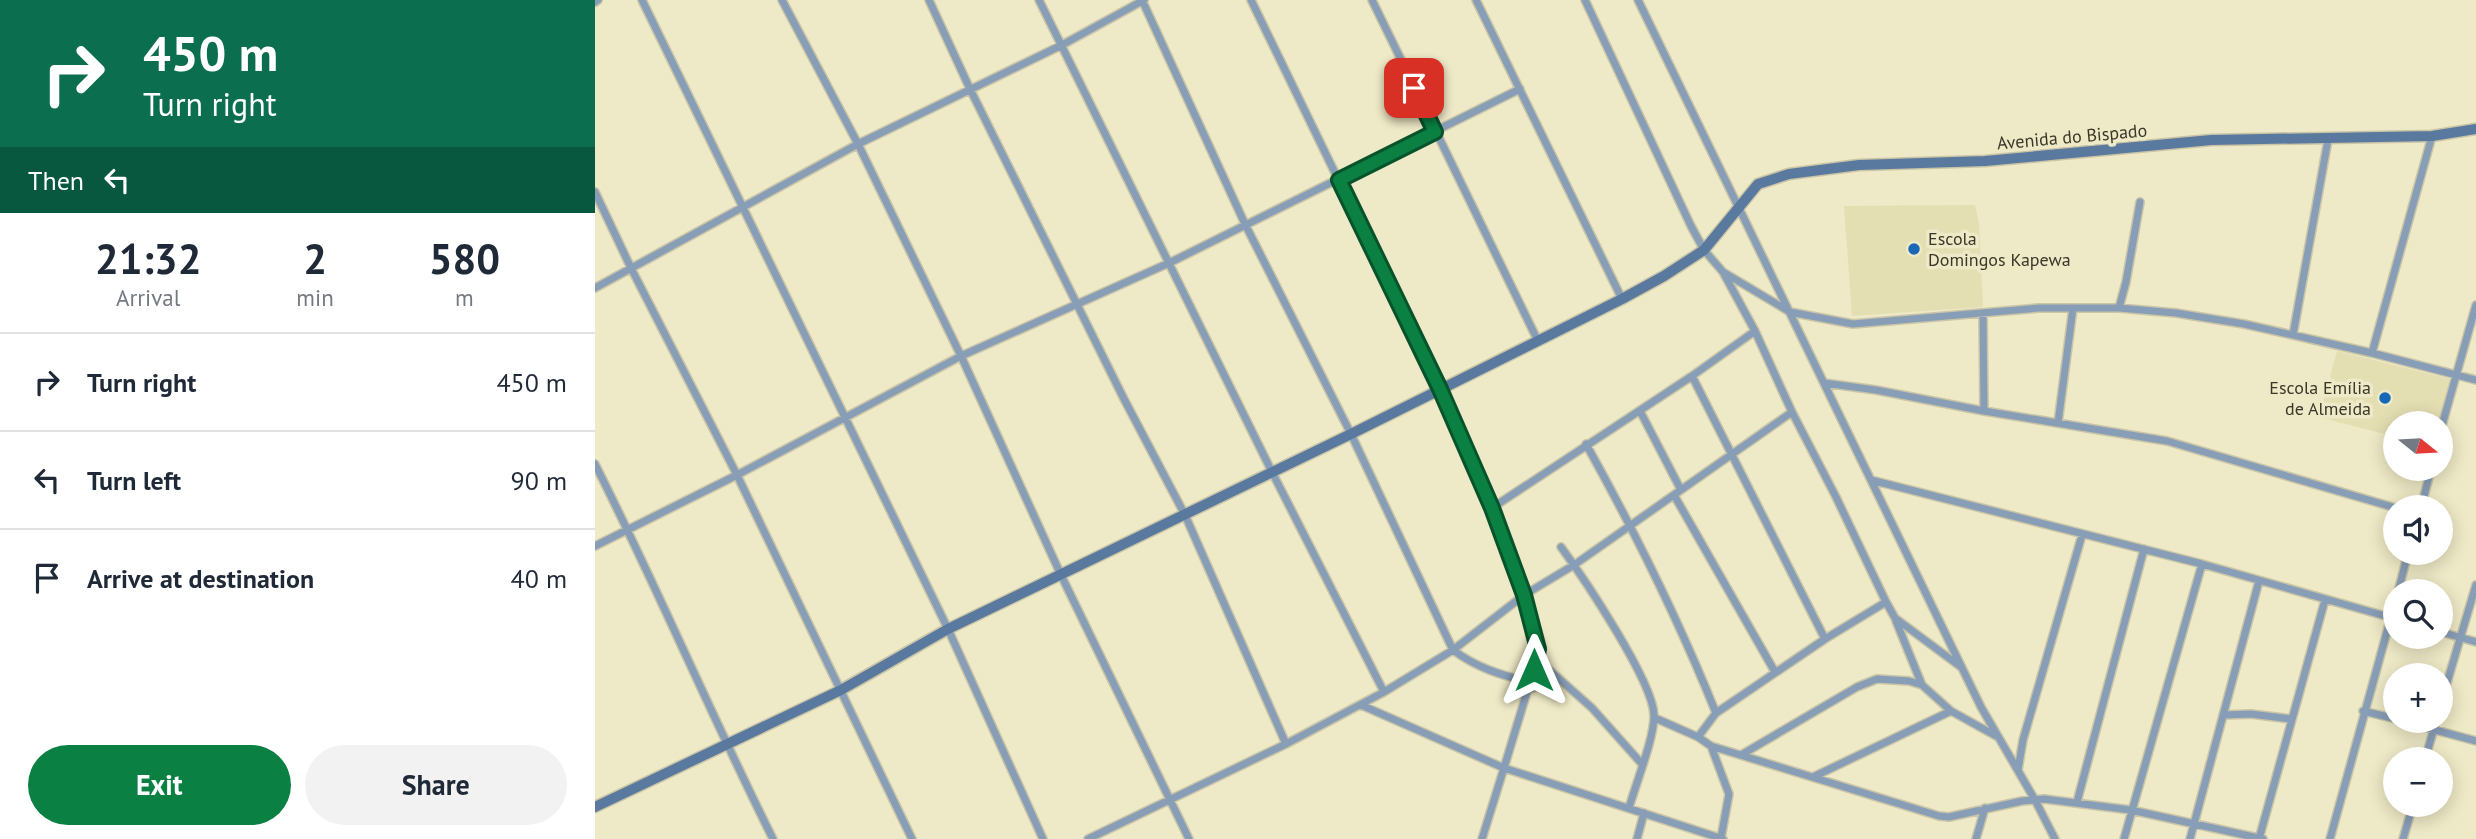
<!DOCTYPE html>
<html lang="en">
<head>
<meta charset="utf-8">
<style>
	body { margin:0; font-family:"PT Sans",sans-serif; background:#f2f2f3; color:#1f2937; height:100vh; display:flex; flex-direction:column; font-size:26px; white-space:nowrap }
	* { box-sizing:border-box; margin:0 }
	p { font-size:23px; color:#747a83 }
	.icon { flex:none; width:38px; height:38px; fill:none; stroke:currentColor; stroke-width:2; stroke-linecap:round; stroke-linejoin:round }
	.map { position:relative; flex:1; overflow:hidden }
	.side { display:flex; flex-direction:column; background:#fff; width:595px }
	.side>* { flex:none }
	.banner { background:#0b6e4f; color:#fff; overflow:hidden }
	.needle { width:46px; rotate:108deg }
	.tools { position:absolute; left:1788px; top:411px; display:grid; gap:14px }
	.tools a { display:grid; place-items:center; width:70px; height:70px; border-radius:50%; background:#fff; box-shadow:0 4px 18px #0003; font-size:35px }
	.pin { position:absolute; display:grid; place-items:center; width:60px; height:60px; color:#fff; margin:-30px; border-radius:14px; box-shadow:0 4px 10px #0006 }
	.me { position:absolute; width:77px; margin:-38px; rotate:0deg; stroke-linejoin:round; filter:drop-shadow(0 0 5px #0008) }
	.turn { display:flex; align-items:center; gap:24px; height:147px; padding:0 28px; font-size:32px }
	.turn .icon { width:91px; height:91px; stroke-width:2.5 }
	.turn b { display:block; font-size:49px; line-height:60px }
	.then { display:flex; align-items:center; height:66px; padding:0 28px; background:#0003; gap:14px; font-size:26px }
	.eta { display:flex; justify-content:space-evenly; align-items:center; height:119px; text-align:center }
	.eta b { font-size:42px; font-weight:800; line-height:49px }
	.button { display:flex; gap:14px; margin-top:auto; padding:14px 28px }
	.button a { flex:1; height:80px; border-radius:42px; background:#0b8043; color:#fff; font-size:28px; font-weight:800; line-height:80px; text-align:center }
	.button a+a { background:#f2f2f3; color:#1f2937 }
	ul { padding:0; list-style:none }
	li { display:flex; align-items:center; gap:21px; height:98px; padding:0 28px; border-top:2px solid #e0e1e3 }
	li div { flex:1 }
	li b { display:block; font-size:26px }
	li em { font-style:normal }
	main { display:flex; flex:1; min-height:0 }
	.map>svg:first-child { display:block }
	.built { fill:#e4deb3 }
	.lines { fill:none; stroke-linecap:round; stroke-linejoin:round }
	.minor-casing { stroke:#cac5a7; stroke-width:10 }
	.secondary-casing { stroke:#cac5a7; stroke-width:13 }
	.minor { stroke:#889eb7; stroke-width:7 }
	.secondary { stroke:#5a799e; stroke-width:10 }
	.route-casing { stroke:#07532c; stroke-width:18 }
	.route { stroke:#0b8043; stroke-width:12 }
	.poi-dot { fill:#1968b7; stroke:#eee9c6; stroke-width:2.5 }
	.labels { text-anchor:middle; stroke-width:7; stroke-linejoin:round; paint-order:stroke }
	.street-label { font-size:18px; fill:#393729; stroke:#eee9c6 }
	.poi-label { font-size:18px; fill:#393729; stroke:#eee9c6; text-anchor:start }
</style>
</head>
<body>
<main>
<section class="side">
<div class="banner">
<div class="turn"><svg class="icon" aria-label="right" viewBox="0 0 24 24"><path d="M7 20v-9h11M14 6l5 5-5 5"/></svg><div><b>450 m</b>Turn right</div></div>
<div class="then">Then<svg class="icon" aria-label="left" viewBox="0 0 24 24"><path d="M17 20v-9H6M10 6l-5 5 5 5"/></svg></div>
</div>
<div class="eta">
<div><b>21:32</b><p>Arrival</p></div>
<div><b>2</b><p>min</p></div>
<div><b>580</b><p>m</p></div>
</div>
<ul>
<li><svg class="icon" aria-label="right" viewBox="0 0 24 24"><path d="M7 20v-9h11M14 6l5 5-5 5"/></svg><div><b>Turn right</b></div><em>450 m</em></li>
<li><svg class="icon" aria-label="left" viewBox="0 0 24 24"><path d="M17 20v-9H6M10 6l-5 5 5 5"/></svg><div><b>Turn left</b></div><em>90 m</em></li>
<li><svg class="icon" aria-label="arrive" viewBox="0 0 24 24"><path d="M6 21V4h12l-3 4 3 4H6"/></svg><div><b>Arrive at destination</b></div><em>40 m</em></li>
</ul>
<div class="button"><a>Exit</a><a>Share</a></div>
</section>
<div class="map">
<svg width="1881" height="839" viewBox="0 0 1881 839">
	<rect width="100%" height="100%" fill="#eee9c6"/>
	<path class="built" d="M1380,205L1384,223L1388,307L1257,316L1249,206Z
		M1742,351L1855,379L1843,423L1801,424V437L1724,417Z"/>
	<g class="lines">
		<defs>
			<path id="minor" d="M47,0L353,629L448,839
				M187,0L263,144L366,356L466,575L594,839
				M334,0L375,89L529,399L590,515L691,744
				M444,0L677,472L789,692
				M547,0L650,224L756,434L858,650C882,668 906,675 934,682
				M656,0L845,389L897,508L929,595L943,649L942,659L909,768L766,705
				M777,0L943,341
				M881,0L1027,299
				M990,0L1096,226L1109,250L1128,272L1160,331L1197,412L1241,497L1291,602L1300,618L1366,667
				M1043,0L1386,707L1440,800L1460,839
				M0,2L3,0
				M0,192L37,270L142,475L317,839
				M1128,272L1195,312L1258,324L1444,308H1524L1581,313L1649,324L1777,353L1881,380
				M0,288L263,144L467,45L549,0
				M1524,308L1531,282L1545,202
				M1388,313L1389,411
				M1698,335L1733,140
				M1777,353L1837,136
				M1097,376L1230,639
				M1229,383L1281,390L1389,411L1572,441L1801,508
				M1045,411L1086,490
				M1463,423L1478,308
				M1846,429L1881,305
				M991,444C1040,532 1084,621 1121,713
				M0,464C62,587 116,715 178,839
				M1276,480L1607,564L1801,619
				M1079,495L1180,672
				M897,508L1097,376L1160,331
				M1826,508L1836,469
				M0,546L142,475L366,356L574,263L925,89
				M966,547C988,577 1058,681 1059,715C1060,736 1040,786 1034,808
				M1803,592L1813,553
				M1301,621L1327,685
				M1846,632L1881,642
				M942,659L997,708L1047,764
				M932,690L964,679
				M1846,703L1881,585
				M1768,711L1801,719
				M1628,715L1656,714L1696,719
				M1060,718L1103,737L1116,746L1344,816L1354,817L1427,801L1449,799L1536,810L1668,839
				M1807,721L1881,741
				M1103,737L1121,713L1230,639L1291,602
				M1116,746L1134,794L1126,838
				M1146,755L1262,687L1282,679L1314,681L1327,685L1356,711L1401,736
				M1830,760L1841,721
				M1423,770L1428,740L1487,535
				M1218,777L1356,711
				M1482,802L1549,549
				M493,839L691,744L789,692L858,650L929,595L979,565L1197,412
				M887,839L909,768L1128,839
				M1042,839L1049,813
				M1381,839L1390,808
				M1529,839L1607,564
				M1595,839L1664,581
				M1664,839L1730,600
				M1735,839L1801,599
				M1808,839L1818,805"/>
			<path id="secondary" d="M0,807L246,690L353,629L756,434L1027,299L1069,276L1109,250L1163,184L1194,174L1264,165L1390,161L1616,140L1837,136L1881,129"/>
		</defs>
		<use href="#minor" class="minor-casing"/>
		<use href="#secondary" class="secondary-casing"/>
		<use href="#minor" class="minor"/>
		<use href="#secondary" class="secondary"/>
	</g>
	<g class="lines">
		<defs>
			<path id="route" d="M819,88L840,132L744,180L845,389L897,508L929,595L943,649L939,670"/>
		</defs>
		<use href="#route" class="route-casing"/>
		<use href="#route" class="route"/>
	</g>
	<g class="poi-dot">
		<circle cx="1319" cy="249" r="7"/>
		<circle cx="1790" cy="398" r="7"/>
	</g>
	<g class="labels">
		<g class="street-label">
			<text transform="translate(1477 137) rotate(-5)" y="6">Avenida do Bispado</text>
		</g>
		<g class="poi-label">
			<text x="1333" y="245">Escola<tspan x="1333" dy="21">Domingos Kapewa</tspan></text>
			<text x="1776" y="394" text-anchor="end">Escola Emília<tspan x="1776" dy="21">de Almeida</tspan></text>
		</g>
	</g>
</svg>
<div class="tools">
<a><svg class="needle" viewBox="-14 -14 28 28"><path d="M0-13l5 13h-10z" fill="#e53935"/><path d="M0 13l5-13h-10z" fill="#747a83"/></svg></a>
<a><svg class="icon" aria-label="sound" viewBox="0 0 24 24"><path d="M4 9h4l5-4v14l-5-4H4zM17 9q2 3 0 6"/></svg></a>
<a><svg class="icon" aria-label="search" viewBox="0 0 24 24"><circle cx="10" cy="10" r="6"/><path d="M15 15l6 6"/></svg></a>
<a>+</a>
<a>−</a>
</div>
<div class="pin" style="left:819px;top:88px;background:#d93025"><svg class="icon" aria-label="arrive" viewBox="0 0 24 24"><path d="M6 21V4h12l-3 4 3 4H6"/></svg></div>
<svg class="me" style="left:939px;top:670px" viewBox="-20 -20 40 40"><path d="M0-17L14 15 0 8-14 15z" fill="#0b8043" stroke="#fff" stroke-width="4"/></svg>
</div>
</main>
</body>
</html>
